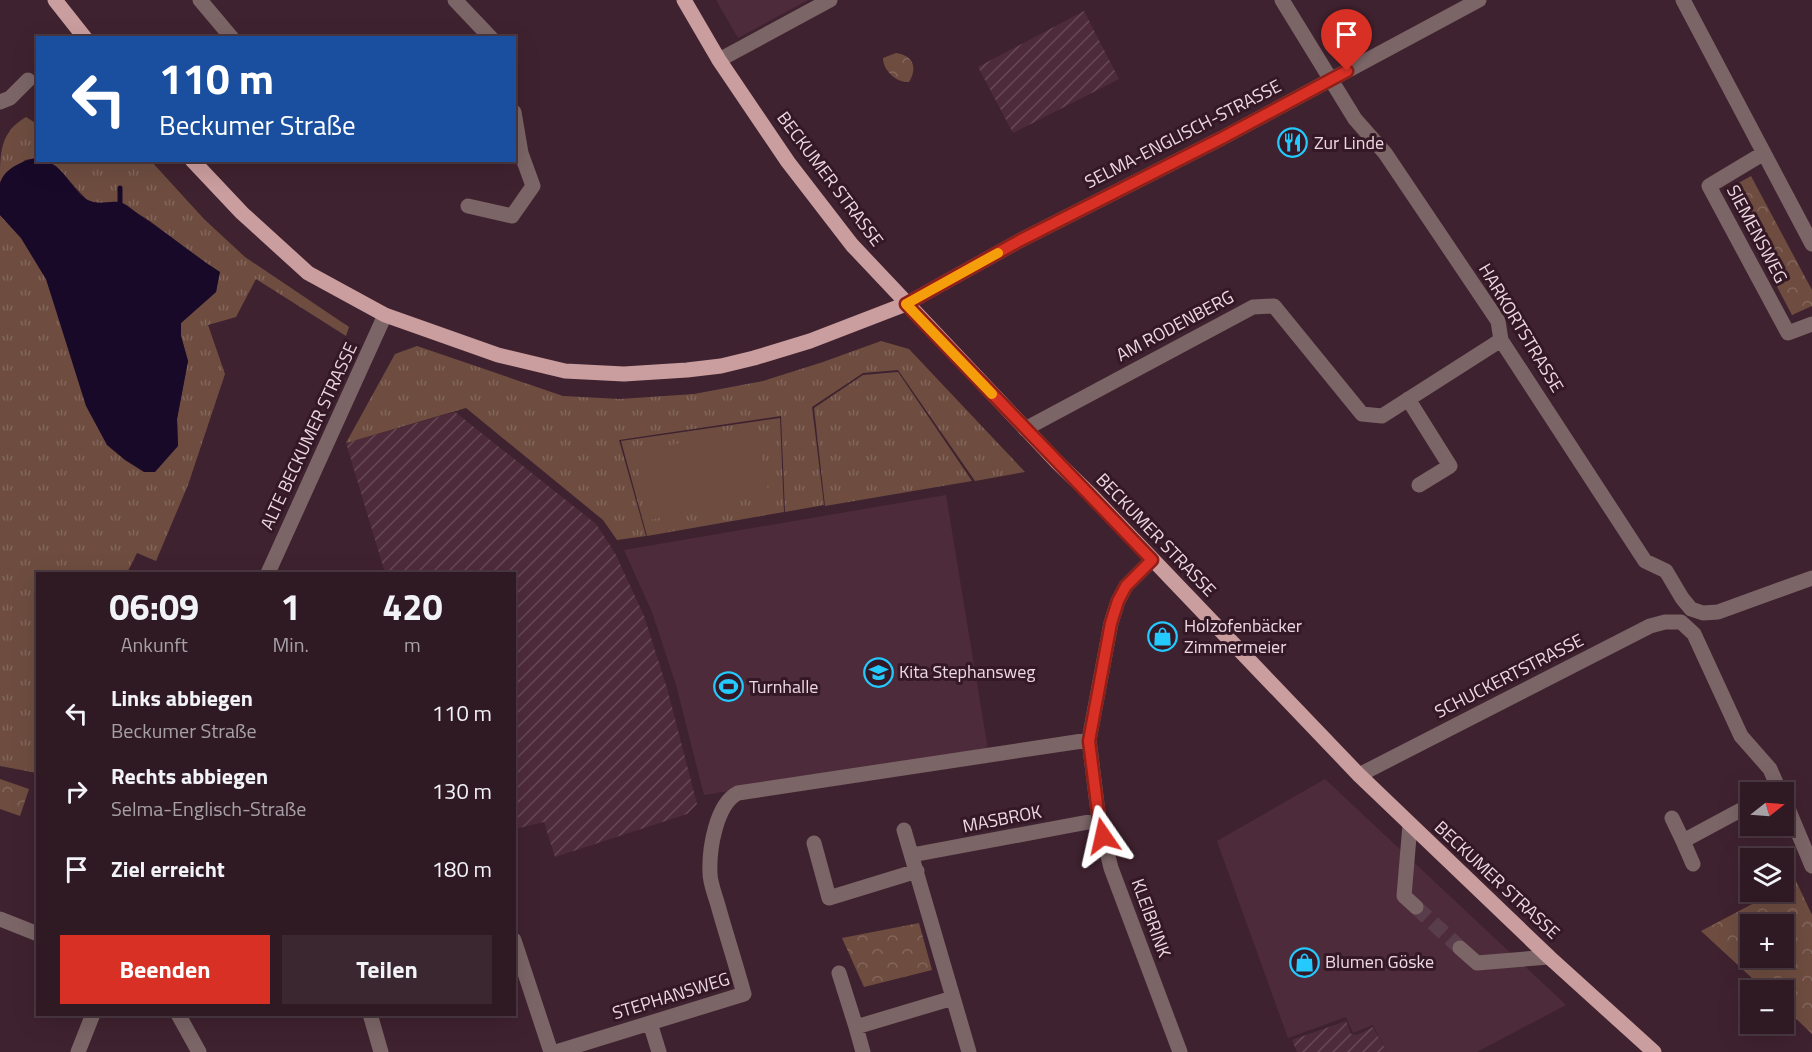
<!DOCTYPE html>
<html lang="de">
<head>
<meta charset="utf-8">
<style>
	body { margin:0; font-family:"Titillium Web",sans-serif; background:#3b2730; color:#f1f3f6; height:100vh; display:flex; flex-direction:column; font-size:22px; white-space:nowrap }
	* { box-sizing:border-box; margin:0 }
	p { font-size:20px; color:#a7a1a6 }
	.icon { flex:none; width:33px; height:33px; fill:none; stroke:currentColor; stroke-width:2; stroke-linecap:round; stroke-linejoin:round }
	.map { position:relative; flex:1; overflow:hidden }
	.side { position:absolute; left:36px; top:572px; width:480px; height:444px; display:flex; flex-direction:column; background:#2f1a23; border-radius:0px; box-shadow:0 6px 24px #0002,0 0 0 2px #4a3841 }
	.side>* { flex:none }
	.banner { position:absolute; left:36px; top:36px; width:480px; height:126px; border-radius:0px; box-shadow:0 6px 24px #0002,0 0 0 2px #4a3841; background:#1a4fa0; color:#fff; overflow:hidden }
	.needle { width:39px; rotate:73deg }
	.tools { position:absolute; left:1740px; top:782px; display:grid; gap:12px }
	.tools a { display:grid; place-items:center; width:54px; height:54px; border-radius:0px; background:#2f1a23; box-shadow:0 6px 24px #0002,0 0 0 2px #4a3841; font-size:30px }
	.pin { position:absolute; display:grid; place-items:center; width:51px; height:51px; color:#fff; margin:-62px -26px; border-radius:50% 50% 50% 0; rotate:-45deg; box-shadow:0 0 6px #0007 }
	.pin .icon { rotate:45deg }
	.me { position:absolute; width:66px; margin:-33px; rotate:349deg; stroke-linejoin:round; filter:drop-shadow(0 0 4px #0008) }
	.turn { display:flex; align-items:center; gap:21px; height:126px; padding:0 24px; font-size:27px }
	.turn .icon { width:78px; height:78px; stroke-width:2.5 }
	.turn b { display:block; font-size:42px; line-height:51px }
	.eta { display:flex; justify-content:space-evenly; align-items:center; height:102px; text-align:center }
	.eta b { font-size:36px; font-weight:700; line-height:42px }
	.action { display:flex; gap:12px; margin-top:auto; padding:12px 24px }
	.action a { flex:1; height:69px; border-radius:0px; background:#d93025; color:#fff; font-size:24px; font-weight:700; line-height:69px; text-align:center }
	.action a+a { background:#3b2730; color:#f1f3f6 }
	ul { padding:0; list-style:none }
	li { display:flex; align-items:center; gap:18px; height:78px; padding:0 24px }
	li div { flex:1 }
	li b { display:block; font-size:22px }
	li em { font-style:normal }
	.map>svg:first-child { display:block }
	.built { fill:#4e2b3a }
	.industrial { fill:url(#industrial-furrows) }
	.grass { fill:url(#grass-tufts) }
	.park { fill:url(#park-crowns); fill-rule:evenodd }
	.pitch { fill:#6e4d40 }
	.water { fill:#180929 }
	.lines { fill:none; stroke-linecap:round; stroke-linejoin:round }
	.stream { stroke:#180929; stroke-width:5 }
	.minor-tunnel { stroke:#593d4a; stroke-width:15; stroke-dasharray:15 8; stroke-linecap:butt }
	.minor { stroke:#7b6566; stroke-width:15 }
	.major { stroke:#ca9d9e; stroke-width:15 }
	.route-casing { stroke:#8d1f18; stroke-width:15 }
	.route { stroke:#d93025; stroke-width:10 }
	.slow { stroke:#f59e0b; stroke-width:10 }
	.labels { text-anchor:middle; stroke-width:6; stroke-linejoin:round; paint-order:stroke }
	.street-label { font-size:18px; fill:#edd9e1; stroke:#341825 }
	.poi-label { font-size:18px; fill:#edd9e1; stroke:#341825; text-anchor:start }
</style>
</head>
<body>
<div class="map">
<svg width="1812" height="1052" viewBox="0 0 1812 1052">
	<defs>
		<pattern id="industrial-furrows" width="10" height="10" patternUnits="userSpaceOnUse" patternTransform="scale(1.5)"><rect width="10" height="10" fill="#4e2b3a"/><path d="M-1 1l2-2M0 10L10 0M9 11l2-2" fill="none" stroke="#684956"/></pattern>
		<pattern id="grass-tufts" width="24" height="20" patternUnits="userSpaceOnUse" patternTransform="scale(1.5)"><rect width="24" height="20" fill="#6e4d40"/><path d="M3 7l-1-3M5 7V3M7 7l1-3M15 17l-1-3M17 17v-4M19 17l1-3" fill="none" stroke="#83665b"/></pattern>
		<pattern id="park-crowns" width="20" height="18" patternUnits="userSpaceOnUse" patternTransform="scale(1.5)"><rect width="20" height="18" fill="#6e4d40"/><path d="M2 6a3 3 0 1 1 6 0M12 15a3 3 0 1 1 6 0" fill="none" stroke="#83665b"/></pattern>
	</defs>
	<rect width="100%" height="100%" fill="#3f222f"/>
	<path class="built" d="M716,0H808L738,38Z
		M946,495L988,750L704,795L676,685L652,612L624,550Z
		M1325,779L1566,1005L1477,1052H1387L1373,1025L1353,1033L1346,1017L1288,1038L1217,841Z"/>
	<path class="industrial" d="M1084,11L1119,79L1013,133L978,67Z
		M455,412L596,524L615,553L644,616L667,688L697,804L687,814L555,857L544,822L515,829L514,573H385L346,443Z
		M1346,1021L1351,1034L1357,1035L1373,1027L1387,1052H1297L1292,1040Z"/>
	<path class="grass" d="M26,117L37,124V158L25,160L0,182C0,153 0,132 26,117Z
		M44,161H151L204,219L245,257L349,327L346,336L256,279L236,317L208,325L225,374L188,485L156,561L137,553L127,573H38L37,773L0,766V215L21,238L46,279L67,340L178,446L177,419L188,361L181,336V323L216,292L219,272L193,255L150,221L121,203L103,204L87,200L56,166Z
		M881,341L909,349L1025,472L975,481L898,370L863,373L812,407L824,505L785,512L781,416L619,440L646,536L617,540L603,520L466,408L346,443L395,354L417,346L563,396L620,399L694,394L763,381L823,362Z
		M898,372L972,481L825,506L814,408L863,375Z
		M780,418L784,512L647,536L621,441Z"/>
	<path class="park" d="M896,53C913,55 918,68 909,82C896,83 883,70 883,58Z
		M1751,176L1812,290V306L1792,315L1726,190Z
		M0,779L29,789L20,816L0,809Z
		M1796,881L1812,915V1034L1784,1007V990H1765L1701,931L1777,891H1784V888ZM1750,924H1784V957H1750Z
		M919,923L932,970L864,987L842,938Z"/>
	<path class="pitch" d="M754,427L769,494L650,520L635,453Z"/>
	<path class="water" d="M37,158L38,160C62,160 69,187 86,199C97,207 111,199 122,203C128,205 135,212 141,216C168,233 192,254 220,272L216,292L181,323V336L188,361L177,419L178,446L155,472H144L125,460L107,445L86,406L46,279L21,238L0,215C0,205 0,195 0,185C2,169 24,160 37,158Z"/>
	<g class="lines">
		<path class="stream" d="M120,208V188"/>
		<path class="minor-tunnel" d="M1416,907L1460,948"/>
		<path class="minor" d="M200,0L232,38
			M455,0L491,38
			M1282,0L1355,119L1385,153L1498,321L1501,340L1645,561L1666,571L1682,598L1691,609L1703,613L1718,612L1812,578
			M1683,0L1812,244
			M719,60L830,0
			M0,102L10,98L28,80
			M1764,153L1709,186L1788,333L1812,324
			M468,206L512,216L533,186L521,153L514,112
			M906,304L1019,241L1222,138L1479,0
			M1408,399L1450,466L1419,485
			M1025,429L1253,307L1274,306L1362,414L1382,416L1501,340
			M1152,560L1126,586L1118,601L1111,623L1089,740L1099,820L1111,868L1180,1052
			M268,573L385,315
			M1359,775L1650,626L1665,622H1681L1694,634L1741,736L1770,769L1780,792
			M1784,799L1812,866
			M1672,818L1683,841
			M1410,825L1404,896L1416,907
			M904,830L969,1052
			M814,843L829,898L917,871
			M912,855L1099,820
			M1693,864L1683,841L1750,805
			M0,919L38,934
			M514,940L551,1052
			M1460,948L1477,963L1549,957
			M839,973L856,1027L953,998
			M178,1014L199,1052
			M370,1014L381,1052
			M650,1023L659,1052
			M856,1027L863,1052
			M78,1052L93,1014
			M556,1052L744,994C736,965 727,937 719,909C716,897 710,884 710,873C709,849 716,804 738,793L1089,740"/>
		<path class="major" d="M55,0L85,38
			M684,0L719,60L788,162L852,245L1057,462L1092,496L1359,775L1549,957L1654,1052
			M192,160L242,213L308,273L385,315L498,355L565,371L624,374L687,370L721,366L754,358L810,341L906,304"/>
	</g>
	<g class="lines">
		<defs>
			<path id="route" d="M1103,836L1099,820L1089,741L1111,623L1118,601L1126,586L1152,560L906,304L1019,241L1222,138L1347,71"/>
		</defs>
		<use href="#route" class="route-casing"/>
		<use href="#route" class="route"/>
		<path class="slow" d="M992,394L906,304L998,253"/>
	</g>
	<defs>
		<symbol id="restaurant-ring" viewBox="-11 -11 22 22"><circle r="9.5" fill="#341825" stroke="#24c9fe" stroke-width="1.5"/><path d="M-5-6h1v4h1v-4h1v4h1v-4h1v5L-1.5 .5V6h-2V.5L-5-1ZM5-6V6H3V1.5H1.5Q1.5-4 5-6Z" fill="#24c9fe"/></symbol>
		<symbol id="shop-ring" viewBox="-11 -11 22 22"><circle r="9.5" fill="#341825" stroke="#24c9fe" stroke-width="1.5"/><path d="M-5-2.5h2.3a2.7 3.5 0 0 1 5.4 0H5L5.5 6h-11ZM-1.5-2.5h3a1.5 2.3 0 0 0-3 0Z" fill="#24c9fe"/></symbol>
		<symbol id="school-ring" viewBox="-11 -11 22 22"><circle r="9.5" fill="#341825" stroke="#24c9fe" stroke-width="1.5"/><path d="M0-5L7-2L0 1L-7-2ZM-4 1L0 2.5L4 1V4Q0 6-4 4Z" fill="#24c9fe"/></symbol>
		<symbol id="stadium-ring" viewBox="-11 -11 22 22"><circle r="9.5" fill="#341825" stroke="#24c9fe" stroke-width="1.5"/><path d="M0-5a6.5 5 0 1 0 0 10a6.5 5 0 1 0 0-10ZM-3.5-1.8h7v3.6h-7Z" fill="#24c9fe"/></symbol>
	</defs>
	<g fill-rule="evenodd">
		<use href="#restaurant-ring" x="1276" y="126" width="33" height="33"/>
		<use href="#shop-ring" x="1146" y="620" width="33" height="33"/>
		<use href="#school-ring" x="862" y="656" width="33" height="33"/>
		<use href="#stadium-ring" x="712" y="670" width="33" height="33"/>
		<use href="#shop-ring" x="1288" y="946" width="33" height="33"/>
	</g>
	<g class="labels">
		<g class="street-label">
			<text transform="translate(1183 134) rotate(-27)" y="6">SELMA-ENGLISCH-STRASSE</text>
			<text transform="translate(830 179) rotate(53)" y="6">BECKUMER STRASSE</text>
			<text transform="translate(1757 234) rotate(62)" y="6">SIEMENSWEG</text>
			<text transform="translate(1175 326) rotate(-28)" y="6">AM RODENBERG</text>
			<text transform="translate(1521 328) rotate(59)" y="6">HARKORTSTRASSE</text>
			<text transform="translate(309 436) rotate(-65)" y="6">ALTE BECKUMER STRASSE</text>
			<text transform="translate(1156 535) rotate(46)" y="6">BECKUMER STRASSE</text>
			<text transform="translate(1509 676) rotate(-27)" y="6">SCHUCKERTSTRASSE</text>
			<text transform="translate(1002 819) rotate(-11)" y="6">MASBROK</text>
			<text transform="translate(1497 880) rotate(43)" y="6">BECKUMER STRASSE</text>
			<text transform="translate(1151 918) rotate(70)" y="6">KLEIBRINK</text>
			<text transform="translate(671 996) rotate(-17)" y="6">STEPHANSWEG</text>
		</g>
		<g class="poi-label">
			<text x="1314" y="149">Zur Linde</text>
			<text x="1184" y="632">Holzofenbäcker<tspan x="1184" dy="21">Zimmermeier</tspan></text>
			<text x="899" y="678">Kita Stephansweg</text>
			<text x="749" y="693">Turnhalle</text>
			<text x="1325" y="968">Blumen Göske</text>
		</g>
	</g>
</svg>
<div class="tools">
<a><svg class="needle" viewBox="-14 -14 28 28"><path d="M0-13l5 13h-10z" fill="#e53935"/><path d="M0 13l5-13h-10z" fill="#a7a1a6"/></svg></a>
<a><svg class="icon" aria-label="layers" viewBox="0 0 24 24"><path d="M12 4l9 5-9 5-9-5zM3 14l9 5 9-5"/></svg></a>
<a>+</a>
<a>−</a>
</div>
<div class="pin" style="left:1347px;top:71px;background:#d93025"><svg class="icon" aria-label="arrive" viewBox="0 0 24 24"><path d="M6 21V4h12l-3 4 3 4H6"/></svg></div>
<svg class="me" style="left:1103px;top:836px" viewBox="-20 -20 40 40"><path d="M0-17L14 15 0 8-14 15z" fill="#d93025" stroke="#fff" stroke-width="4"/></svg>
<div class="banner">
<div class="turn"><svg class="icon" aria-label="left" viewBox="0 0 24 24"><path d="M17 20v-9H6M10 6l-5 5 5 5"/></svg><div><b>110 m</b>Beckumer Straße</div></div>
</div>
<section class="side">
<div class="eta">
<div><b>06:09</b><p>Ankunft</p></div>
<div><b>1</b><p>Min.</p></div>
<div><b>420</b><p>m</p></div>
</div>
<ul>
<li><svg class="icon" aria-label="left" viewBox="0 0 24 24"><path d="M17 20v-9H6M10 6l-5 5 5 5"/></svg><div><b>Links abbiegen</b><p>Beckumer Straße</p></div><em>110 m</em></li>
<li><svg class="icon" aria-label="right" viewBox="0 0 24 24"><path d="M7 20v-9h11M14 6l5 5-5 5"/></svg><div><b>Rechts abbiegen</b><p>Selma-Englisch-Straße</p></div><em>130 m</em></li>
<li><svg class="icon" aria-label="arrive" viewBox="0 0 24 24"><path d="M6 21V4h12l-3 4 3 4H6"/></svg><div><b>Ziel erreicht</b></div><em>180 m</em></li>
</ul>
<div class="action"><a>Beenden</a><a>Teilen</a></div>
</section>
</div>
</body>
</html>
